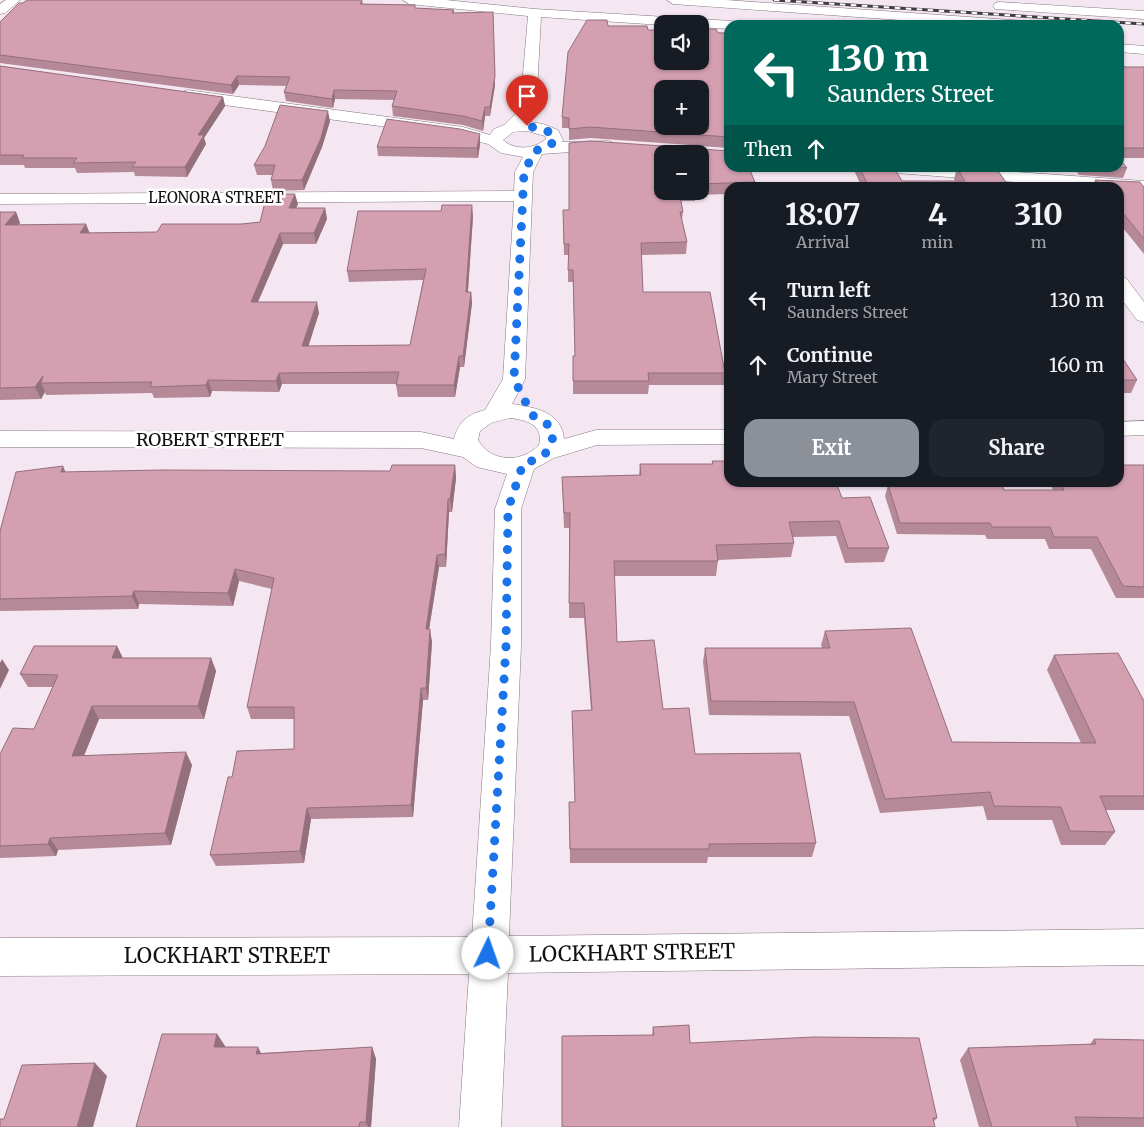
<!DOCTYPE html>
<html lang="en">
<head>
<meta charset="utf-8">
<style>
	body { margin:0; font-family:Merriweather,serif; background:#20242c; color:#f1f3f6; height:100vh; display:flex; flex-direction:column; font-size:19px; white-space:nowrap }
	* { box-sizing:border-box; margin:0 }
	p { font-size:16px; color:#9ea1a6 }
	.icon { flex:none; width:28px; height:28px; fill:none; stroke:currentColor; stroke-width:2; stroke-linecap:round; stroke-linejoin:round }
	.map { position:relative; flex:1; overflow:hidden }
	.sheet { position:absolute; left:724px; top:182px; width:400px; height:305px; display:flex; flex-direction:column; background:#171b24; border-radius:15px; box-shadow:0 1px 4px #0004 }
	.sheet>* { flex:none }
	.guide { position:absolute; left:724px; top:20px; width:400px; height:152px; border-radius:15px; box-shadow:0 1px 4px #0004; background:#00695c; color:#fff; overflow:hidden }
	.controls { position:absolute; left:654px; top:15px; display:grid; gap:10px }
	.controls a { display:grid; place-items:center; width:55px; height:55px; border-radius:10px; background:#171b24; box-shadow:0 1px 4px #0004; font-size:25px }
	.pin { position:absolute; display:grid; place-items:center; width:42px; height:42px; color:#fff; margin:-51px -21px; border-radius:50% 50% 50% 0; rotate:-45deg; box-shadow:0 0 5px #0007 }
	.pin .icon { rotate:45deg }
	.me { position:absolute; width:55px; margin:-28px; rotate:3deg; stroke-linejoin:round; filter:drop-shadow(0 0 4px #0008) }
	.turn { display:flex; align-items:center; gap:18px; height:105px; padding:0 20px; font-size:22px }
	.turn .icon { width:65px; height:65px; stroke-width:2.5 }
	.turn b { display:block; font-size:35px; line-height:42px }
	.then { display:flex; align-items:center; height:48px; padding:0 20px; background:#0003; gap:10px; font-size:19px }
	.eta { display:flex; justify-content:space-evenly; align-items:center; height:85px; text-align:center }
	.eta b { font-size:30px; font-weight:700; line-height:35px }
	.button { display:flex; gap:10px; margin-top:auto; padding:10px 20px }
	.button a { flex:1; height:58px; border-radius:15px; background:#8c9099; color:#fff; font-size:20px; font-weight:700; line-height:58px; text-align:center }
	.button a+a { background:#20242c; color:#f1f3f6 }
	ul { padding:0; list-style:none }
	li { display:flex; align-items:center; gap:15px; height:65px; padding:0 20px }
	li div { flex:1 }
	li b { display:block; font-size:19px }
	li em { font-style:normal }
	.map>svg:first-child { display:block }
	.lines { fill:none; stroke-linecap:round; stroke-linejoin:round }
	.minor-casing { stroke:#847882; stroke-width:1 }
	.motorway-casing { stroke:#847882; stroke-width:1 }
	.minor { fill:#fff; fill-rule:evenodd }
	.motorway { fill:#fff; fill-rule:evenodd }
	.rail-casing { stroke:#423b40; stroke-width:3 }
	.rail { stroke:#fff; stroke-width:2; stroke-dasharray:5.5; stroke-linecap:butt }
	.wall { fill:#b58998; fill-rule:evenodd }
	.shaded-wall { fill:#946f7c }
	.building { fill:#d39fb1; stroke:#946f7c; fill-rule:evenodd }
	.route { stroke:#1a73e8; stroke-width:9; stroke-dasharray:0 16.2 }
	.labels { text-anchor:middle; stroke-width:5; stroke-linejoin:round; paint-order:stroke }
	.far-street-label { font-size:15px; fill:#140f13; stroke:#fff }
	.street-label { font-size:18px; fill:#140f13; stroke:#fff }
	.near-street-label { font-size:21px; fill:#140f13; stroke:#fff }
</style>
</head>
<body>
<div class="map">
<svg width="1144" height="1127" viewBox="0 0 1144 1127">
	<rect width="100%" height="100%" fill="#f5e7f2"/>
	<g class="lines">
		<defs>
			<path id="minor" d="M6,0H20L5,13L0,14V4Z
				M403,0H446L535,9L732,21L739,25H729V29L700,27V24L662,25L541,17L536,110L525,121L543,124L558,130L563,140L562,142L608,141L614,143L616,146L614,149L542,154L533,172L525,379L512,404C534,407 562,412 564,439L596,430H729V444L597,445L554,458L534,469L521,509V645L509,936L1144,929V965L508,973L501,1127H459L469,974L0,976V938L472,937L491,645L495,509L507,474L477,467L463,457L421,448L0,447V431L421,432L454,439C458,422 468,414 485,410L503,379L514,201L0,204V194L514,191L515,172L523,157L501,153L488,144L461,137L187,100L182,98L179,95L182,92L187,90L463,127L490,135L494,129L504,125L520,109L528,16L409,4ZM527,131L545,136L546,139C534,149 515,151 503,140L513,132ZM510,418C527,420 544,425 539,445C522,463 491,463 478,440L480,431L491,423Z
				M1119,44L1144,46V54L1119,52Z
				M888,168H960L1144,181V191L1119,189V188H1093L896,173L890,172Z
				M1119,276L1126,278L1144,302V322L1137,320L1119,296Z
				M1144,421V435L1119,436V422Z"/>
			<path id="motorway" d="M667,0H726L1026,21L1033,25H971L673,4Z
				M999,2L1144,11V19L995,9L993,6L995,3Z"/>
		</defs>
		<use href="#minor" class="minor-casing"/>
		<use href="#motorway" class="motorway-casing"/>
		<use href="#minor" class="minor"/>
		<use href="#motorway" class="motorway"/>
		<defs>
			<path id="rail" d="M774,0L1144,24"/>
		</defs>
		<use href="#rail" class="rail-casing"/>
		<use href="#rail" class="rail"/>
	</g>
	<path class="wall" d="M362,0L363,4L415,5V8L454,10V13L495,85L490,116H485L483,131L463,125L393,116L392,106L394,100L335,99L333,108L286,101L284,92L287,86L239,85L233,94L0,63V22Z
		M608,26L648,30L729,33V148L699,146L701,149L755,182L754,188H729V194L695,195V201H681L683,212L682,220L687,242L686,254L641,255L643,292L725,373L724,385H649L648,394H573V356H575L573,282H568V255H564L563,221L569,210L663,146L690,145L590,138L569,140V128H562V117ZM700,154V191H662Z
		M1119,61L1125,67H1144V158H1119Z
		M0,66L223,97L225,106L204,138L206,144L187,177L135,176L134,172L77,173L75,168H25L24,165H0Z
		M330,121L322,147L304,190L273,191L271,180L273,175H257L254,165Z
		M480,134V144L478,158L378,156L377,147Z
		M853,168H894L902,181H955L954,179L957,168L1017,188H862Z
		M1074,168H1127L1123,178L1079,175Z
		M1095,180L1144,187V254L1119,223V188H1093Z
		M298,204L296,208H325L327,219L316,244H283L258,302L319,313L308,346L410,345L423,280L349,282L347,271L473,216L468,292H471L472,303L464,367H460L455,397H398L396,384H282L279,392L212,391L210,397L154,398L152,393L46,395L45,392L41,399L0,400V212H16L20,223L18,225L86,224L89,233L157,232L260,222Z
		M1119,353L1137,380L1131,393H1119Z
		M712,461L842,498L889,548L884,562L845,563L836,536L793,537L794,543L791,557L718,560L716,576H614L617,642L663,709L695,754L816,843L812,857H708L707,863H570L569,802H575L572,711L591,710L584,618H569V528H564L562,477L639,475L640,464H712Z
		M455,465L456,478L452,512H449L446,567H439L429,629L432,642L428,700H423L413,817L311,819L304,863L216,866L210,855L232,777L294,749V719H251L247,707L272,589L239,581L233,606L139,604L138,609L0,611V531L66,472L390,471Z
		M1144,465V598H1116L1091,549H1049L1045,539H987L985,535L897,534L885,496L888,485H972L973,483L1004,490H1053L1049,482H1119Z
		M825,631L952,742L1081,743L1047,670L1054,655L1144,701V810H1106L1115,832L1105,845H1061L1052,820H987L983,806L880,813L849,716L709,715L703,662L705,648H822L821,645Z
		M117,646L123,658H211L216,671L204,719H99L84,755L192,765L171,845L58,850L56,856L0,858V754L34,729L53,687H28L20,674Z
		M653,1027L690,1043L937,1118L934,1121L652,1035Z
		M217,1034L225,1046L224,1047L261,1053L372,1047L376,1059L371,1127H136Z
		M1094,1039L1144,1040V1127H979L960,1060L968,1048L1090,1044Z"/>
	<path class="shaded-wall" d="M493,12L495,85L490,116V107Z
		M237,76L239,85L233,94L231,85Z
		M334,90L335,99L333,108L332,99Z
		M223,97L225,106L204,138L206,144L187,177L185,167L198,135Z
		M485,107V116L483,131L482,121Z
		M328,111L330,121L322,147L304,190L302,180Z
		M480,134V144L478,158L477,148Z
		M295,194L298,204L291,219L289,208Z
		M472,205L473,216L467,303L466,292Z
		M325,208L327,219L316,244L314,233Z
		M16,212L20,223L10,236L5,225Z
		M86,224L90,234L80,233Z
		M280,233L283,244L253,313L251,302Z
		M471,292L472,303L464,367L463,356Z
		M317,302L319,313L305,357L302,346Z
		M459,356L460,367L455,397L454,385Z
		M279,373L282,384L279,392L276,381Z
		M43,376L41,383L45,392L41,399L35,387Z
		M208,380L212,391L210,397L206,385Z
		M455,465L456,478L452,512L450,499Z
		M63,466L68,478L61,472Z
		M448,499L449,512L446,567L445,554Z
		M437,555L439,567L427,642L426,629Z
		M235,569L239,581L233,606L228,593Z
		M134,591L139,604L138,609L132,596Z
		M430,629L432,642L428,700L426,688Z
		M117,646L123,659L112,658Z
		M211,658L216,671L204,719L198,706Z
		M2,659L9,670L0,689V663Z
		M421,688L423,700L413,817L411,805Z
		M92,706L99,719L79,768L72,756Z
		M186,752L192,765L171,845L165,833Z
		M307,808L311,819L304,863L300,851Z
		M50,838L58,850L56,856L48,844Z
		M217,1034L225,1046L222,1059L214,1047Z
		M258,1047L264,1059L256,1054Z
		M372,1047L376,1059L371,1127H368L366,1122Z
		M95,1063L107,1076L93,1127H77Z"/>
	<path class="building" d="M27,0H362L360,4L415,5V8L454,10L452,13L493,12L495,76L490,107H485L482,121L463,116L392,106L397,91L334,90L332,99L284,92L290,77L237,76L231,85L0,55V22L19,3H23Z
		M587,20H607L608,26H647L648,30H662V61H700V29H716L718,33H729V137L590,127L569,129V118L562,117L568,52ZM662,89H700V126H662Z
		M1119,61L1125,67H1144V148H1119Z
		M0,66L223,97L198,135H204L185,167H132L136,162L73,163L77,158H22L24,155H0Z
		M280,105L328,111L321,138L302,180H271L275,165H254L265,146Z
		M387,119L460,129L480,134L477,148L377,147Z
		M590,141L663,146L699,145L701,149L729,151V168H749L755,182L700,184V154H662V191H679L683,212H680L687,242L641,243L643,292H710L725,373H648L649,381H573V356H575L573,270H568L569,244H564L563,210H569V143Z
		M1119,158L1127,168L1119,167Z
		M860,168H894L902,181H965L957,168L998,171L1008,185H1016L1017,188H869Z
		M1095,180L1140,182L1144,187V239L1119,208V188H1102Z
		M267,194H295L289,208H325L314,233H280L251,302H317L302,346L410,345L426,269L347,271L358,211H441L442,205H472L466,292H471L463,356H459L454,385H396L399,372L279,373L276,381L208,380L206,385L150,387L152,382L41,383L43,376L35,387L0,388V212H16L5,225L86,224L80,233L157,232L162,224H242L260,222Z
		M1119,353L1137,380H1119Z
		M712,461H729V482H836L842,498L870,497L889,548H848L839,521L789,522L794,543L716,545L718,561H614L617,642L654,640L663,709L689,708L695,754L800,753L816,843L709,844V849H570L569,802H575L572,711L592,710L584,603H569L570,513H564L562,477L641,475L640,464H713Z
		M392,465H455L450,499H448L445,554L437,555L426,629H430L426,688H421L411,805L307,808L300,851L210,855L228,777H232L237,751L294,749V707H247L274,578L235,569L228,593L134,591L132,596L0,599V531L16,472L63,466L61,472L161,470L390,471Z
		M1119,465H1144V587L1123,586L1097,537H1054L1050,527H992L990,523H900L888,485H974L973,483H1001L1004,490H1064L1060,482H1119Z
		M911,628L952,742L1096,743L1054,655L1118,653L1144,701V796H1100L1115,832L1070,831L1061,807L994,806L990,792L885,799L854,702L711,701L705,648H830L825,631Z
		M34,646H117L112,658H211L198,706H92L72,756L186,752L165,833L50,838L48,844L0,846V754L13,728L34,729L58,675L20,674Z
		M689,1025L690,1043L814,1037L919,1038L937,1118H933L935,1127H562V1036L654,1035L653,1027Z
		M162,1034H217L214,1047H258L256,1054L372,1047L366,1122H360L359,1127H136Z
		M1094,1039L1144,1040V1118L1075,1117L1078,1127H992L968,1048L1096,1044Z
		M95,1063L77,1127H0V1119H4L22,1065Z"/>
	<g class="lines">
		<path class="route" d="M488,954L506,646L508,509L523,464L537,459L547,452L552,442L553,433L547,424L532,415L514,379L524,172L535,151L551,145L555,137L546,130L527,126"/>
	</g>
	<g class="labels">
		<g class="far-street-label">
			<text x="216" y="203">LEONORA STREET</text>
		</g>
		<g class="street-label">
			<text x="210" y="446">ROBERT STREET</text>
		</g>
		<g class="near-street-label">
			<text transform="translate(632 953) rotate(-1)" y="7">LOCKHART STREET</text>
			<text x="227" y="963">LOCKHART STREET</text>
		</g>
	</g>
</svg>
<div class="controls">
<a><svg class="icon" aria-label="sound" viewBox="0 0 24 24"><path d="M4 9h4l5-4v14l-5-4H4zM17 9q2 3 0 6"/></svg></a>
<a>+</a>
<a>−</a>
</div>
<div class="pin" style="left:527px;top:126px;background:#d93025"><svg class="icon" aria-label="arrive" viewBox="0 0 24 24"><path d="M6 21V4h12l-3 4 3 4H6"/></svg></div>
<svg class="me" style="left:488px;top:954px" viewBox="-20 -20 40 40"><circle r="19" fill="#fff"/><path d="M0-13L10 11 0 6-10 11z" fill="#1a73e8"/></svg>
<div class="guide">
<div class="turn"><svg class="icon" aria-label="left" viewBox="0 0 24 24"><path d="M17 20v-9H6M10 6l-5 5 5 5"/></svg><div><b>130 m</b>Saunders Street</div></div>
<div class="then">Then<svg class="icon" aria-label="ahead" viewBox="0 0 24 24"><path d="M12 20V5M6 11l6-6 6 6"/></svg></div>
</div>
<section class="sheet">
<div class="eta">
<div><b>18:07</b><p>Arrival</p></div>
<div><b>4</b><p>min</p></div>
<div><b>310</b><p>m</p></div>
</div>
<ul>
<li><svg class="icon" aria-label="left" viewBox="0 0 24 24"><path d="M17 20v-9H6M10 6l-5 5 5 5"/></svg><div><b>Turn left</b><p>Saunders Street</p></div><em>130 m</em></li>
<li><svg class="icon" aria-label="ahead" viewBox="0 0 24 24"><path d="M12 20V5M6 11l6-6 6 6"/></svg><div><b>Continue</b><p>Mary Street</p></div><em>160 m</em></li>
</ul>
<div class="button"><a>Exit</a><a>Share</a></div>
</section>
</div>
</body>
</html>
